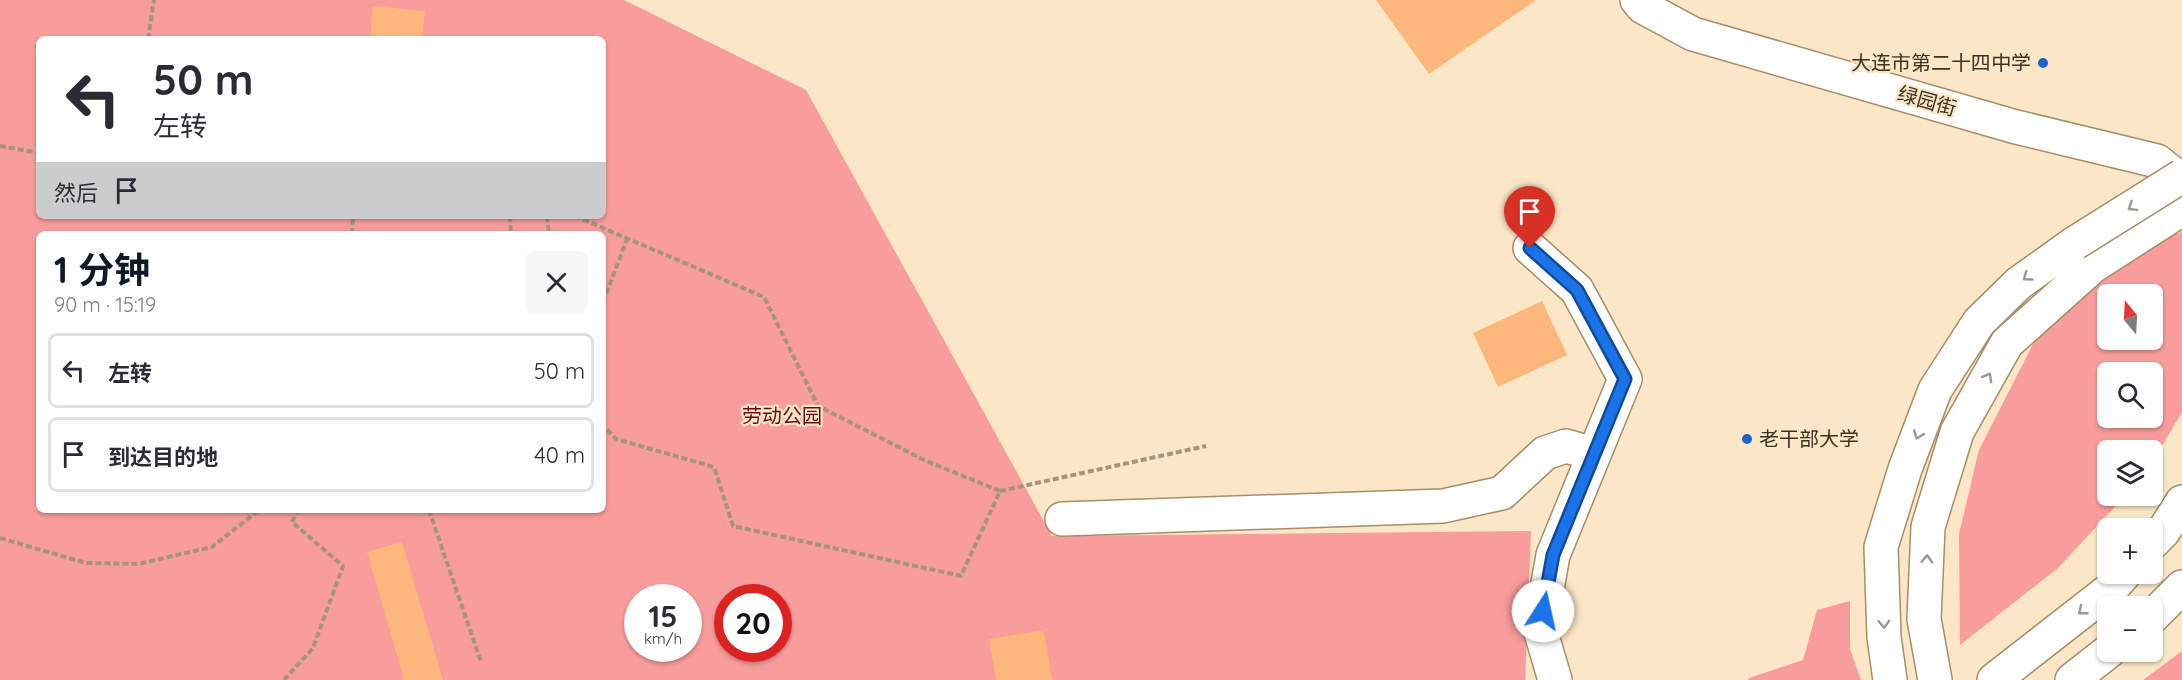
<!DOCTYPE html>
<html lang="zh">
<head>
<meta charset="utf-8">
<style>
	body { margin:0; font-family:Quicksand,"Noto Sans SC",sans-serif; background:#f7f7f7; color:#2b2b33; height:100vh; display:flex; flex-direction:column; font-size:22px; white-space:nowrap }
	* { box-sizing:border-box; margin:0 }
	p { font-size:20px; color:#7c7c81 }
	.icon { flex:none; width:33px; height:33px; fill:none; stroke:currentColor; stroke-width:2; stroke-linecap:round; stroke-linejoin:round }
	.map { position:relative; flex:1; overflow:hidden }
	.sheet { position:absolute; left:36px; top:231px; width:570px; height:282px; display:flex; flex-direction:column; background:#fff; border-radius:9px; box-shadow:0 2px 4px #0004 }
	.sheet>* { flex:none }
	.guide { position:absolute; left:36px; top:36px; width:570px; height:183px; border-radius:9px; box-shadow:0 2px 4px #0004; background:#fff; color:#2b2b33; overflow:hidden }
	.needle { width:39px; rotate:342deg }
	.controls { position:absolute; left:2097px; top:284px; display:grid; gap:12px }
	.controls a { display:grid; place-items:center; width:66px; height:66px; border-radius:9px; background:#fff; box-shadow:0 2px 4px #0004; font-size:30px }
	.speed { position:absolute; left:624px; top:584px; display:flex; gap:12px; font-size:30px; font-weight:700; text-align:center }
	.speed>* { display:grid; place-content:center; width:78px; height:78px; border-radius:50%; background:#fff; box-shadow:0 2px 4px #0004; line-height:1 }
	.speed small { font-size:15px; font-weight:400 }
	.speed .limit { border:9px solid #d22; background:#fff; color:#111 }
	.pin { position:absolute; display:grid; place-items:center; width:51px; height:51px; color:#fff; margin:-62px -26px; border-radius:50% 50% 50% 0; rotate:-45deg; box-shadow:0 0 6px #0007 }
	.pin .icon { rotate:45deg }
	.me { position:absolute; width:66px; margin:-33px; rotate:10deg; stroke-linejoin:round; filter:drop-shadow(0 0 4px #0008) }
	.turn { display:flex; align-items:center; gap:21px; height:126px; padding:0 18px; font-size:27px }
	.turn .icon { width:78px; height:78px; stroke-width:2.5 }
	.turn b { display:block; font-size:42px; line-height:51px }
	.then { display:flex; align-items:center; height:57px; padding:0 18px; background:#0003; gap:12px; font-size:22px }
	.round { display:grid; place-items:center; flex:none; width:63px; height:63px; border-radius:9px; background:#f7f7f7 }
	.summary { display:flex; align-items:center; justify-content:space-between; height:102px; padding:0 18px }
	h1 { font-size:36px; font-weight:700; line-height:45px; color:#111827 }
	ul { padding:0; list-style:none }
	li { display:flex; align-items:center; gap:18px; height:75px; margin:0 12px 9px; padding:0 6px; border:3px solid #e1e1e2; border-radius:9px }
	li div { flex:1 }
	li b { display:block; font-size:22px }
	li em { font-style:normal }
	.map>svg:first-child { display:block }
	.green { fill:#f89c9c; fill-rule:evenodd }
	.building { fill:#fdb67b }
	.lines { fill:none; stroke-linecap:round; stroke-linejoin:round }
	.minor-casing { stroke:#a58e68; stroke-width:36 }
	.major-casing { stroke:#a58e68; stroke-width:36 }
	.path { stroke:#a4947c; stroke-width:4; stroke-dasharray:6 3; stroke-linecap:butt }
	.minor { stroke:#fff; stroke-width:33 }
	.major { stroke:#fff; stroke-width:33 }
	.major-bridge-casing { stroke:#a58e68; stroke-width:36; stroke-linecap:butt }
	.major-bridge { stroke:#fff; stroke-width:33 }
	.oneway { stroke:#9e9890 }
	.route-casing { stroke:#114b97; stroke-width:15 }
	.route { stroke:#1a73e8; stroke-width:10 }
	.poi-dot { fill:#1c61cc; stroke:#fbe7c7; stroke-width:2 }
	.labels { text-anchor:middle; stroke-width:4.5; stroke-linejoin:round; paint-order:stroke }
	.poi-label { font-size:20px; fill:#3c3222; stroke:#fbe7c7; text-anchor:end }
	.street-label { font-size:20px; fill:#3c3222; stroke:#fbe7c7 }
	.park-label { font-size:20px; fill:#71051b; stroke:#fbe7c7 }
</style>
</head>
<body>
<div class="map">
<svg width="2182" height="680" viewBox="0 0 2182 680">
	<rect width="100%" height="100%" fill="#fbe7c7"/>
	<path class="green" d="M0,0H624L806,90L1052,536L1531,531L1525,680H0ZM39,39H603V216H39ZM39,234H603V510H39ZM638,597H688V648H638ZM728,597H778V648H728Z
		M2182,232V412L2153,461L2152,450H2108V495H2126L2058,568L1960,645L1959,534L1979,450L2035,340L2100,263ZM2108,294H2152V339H2108ZM2108,372H2152V417H2108Z
		M1850,601V649L1861,680H1748L1749,678L1803,660L1817,610Z
		M2182,651V680H2143Z"/>
	<path class="building" d="M1376,0H1536L1429,74Z
		M373,6L425,11L422,39H370Z
		M1542,301L1567,355L1498,387L1473,333Z
		M402,542L443,680H404L367,552Z
		M1044,630L1052,680H996L989,639Z"/>
	<g class="lines">
		<defs>
			<path id="minor" d="M1637,0L1643,7L1693,34L2016,127L2157,161L2182,181
				M1530,248L1577,290L1625,379L1553,555L1540,629L1555,680
				M1062,519L1443,506L1502,493L1545,453L1566,446L1594,454"/>
			<path id="major" d="M2152,543L2163,532L2182,502
				M2152,617L2182,587
				M1890,680L1884,637L1881,547L1905,469L1935,390L1979,322L2019,283L2075,243
				M1935,680L1924,619L1928,527L1957,432L2007,343L2093,266L2182,209
				M1994,680L2112,588L2125,573
				M2072,680L2109,651"/>
		</defs>
		<use href="#minor" class="minor-casing"/>
		<use href="#major" class="major-casing"/>
		<path class="path" d="M148,39L154,0
			M0,146L39,153
			M510,216L511,234
			M547,216L549,234
			M575,216L764,297L818,406L924,460L1000,491L961,576L733,526L714,467L616,439L603,425
			M352,234L353,216
			M603,302L627,239
			M1000,491L1206,446
			M429,510L481,662
			M0,538L86,563L138,564L212,547L259,510
			M284,680L313,648L343,566L292,522L298,510"/>
		<use href="#minor" class="minor"/>
		<use href="#major" class="major"/>
		<defs>
			<path id="major-bridge" d="M2075,243L2182,176"/>
		</defs>
		<use href="#major-bridge" class="major-bridge-casing"/>
		<use href="#major-bridge" class="major-bridge"/>
	</g>
	<defs><path id="oneway-chevron" d="M-2-3.5L2.5 0L-2 3.5" fill="none" stroke-width="1.6" stroke-linecap="round" stroke-linejoin="round" transform="scale(1.5)"/></defs>
	<g class="oneway">
		<use href="#oneway-chevron" transform="translate(2132 207) rotate(148)"/>
		<use href="#oneway-chevron" transform="translate(2027 277) rotate(144)"/>
		<use href="#oneway-chevron" transform="translate(1988 377) rotate(-61)"/>
		<use href="#oneway-chevron" transform="translate(1918 435) rotate(111)"/>
		<use href="#oneway-chevron" transform="translate(1927 559) rotate(-88)"/>
		<use href="#oneway-chevron" transform="translate(2082 611) rotate(142)"/>
		<use href="#oneway-chevron" transform="translate(1884 624) rotate(88)"/>
	</g>
	<g class="lines">
		<defs>
			<path id="route" d="M1530,248L1577,290L1625,379L1553,555L1543,611"/>
		</defs>
		<use href="#route" class="route-casing"/>
		<use href="#route" class="route"/>
	</g>
	<g class="poi-dot">
		<circle cx="2043" cy="63" r="6"/>
		<circle cx="1747" cy="439" r="6"/>
	</g>
	<g class="labels">
		<g class="poi-label">
			<text x="2031" y="70">大连市第二十四中学</text>
			<text x="1759" y="446" text-anchor="start">老干部大学</text>
		</g>
		<g class="street-label">
			<text transform="translate(1927 101) rotate(16)" y="7">绿园街</text>
		</g>
		<g class="park-label">
			<text x="782" y="423">劳动公园</text>
		</g>
	</g>
</svg>
<div class="controls">
<a><svg class="needle" viewBox="-14 -14 28 28"><path d="M0-13l5 13h-10z" fill="#e53935"/><path d="M0 13l5-13h-10z" fill="#7c7c81"/></svg></a>
<a><svg class="icon" aria-label="search" viewBox="0 0 24 24"><circle cx="10" cy="10" r="6"/><path d="M15 15l6 6"/></svg></a>
<a><svg class="icon" aria-label="layers" viewBox="0 0 24 24"><path d="M12 4l9 5-9 5-9-5zM3 14l9 5 9-5"/></svg></a>
<a>+</a>
<a>−</a>
</div>
<div class="speed"><div>15<small>km/h</small></div><div class="limit">20</div></div>
<div class="pin" style="left:1530px;top:248px;background:#d93025"><svg class="icon" aria-label="arrive" viewBox="0 0 24 24"><path d="M6 21V4h12l-3 4 3 4H6"/></svg></div>
<svg class="me" style="left:1543px;top:611px" viewBox="-20 -20 40 40"><circle r="19" fill="#fff"/><path d="M0-13L10 11 0 6-10 11z" fill="#1a73e8"/></svg>
<div class="guide">
<div class="turn"><svg class="icon" aria-label="left" viewBox="0 0 24 24"><path d="M17 20v-9H6M10 6l-5 5 5 5"/></svg><div><b>50 m</b>左转</div></div>
<div class="then">然后<svg class="icon" aria-label="arrive" viewBox="0 0 24 24"><path d="M6 21V4h12l-3 4 3 4H6"/></svg></div>
</div>
<section class="sheet">
<div class="summary"><div><h1>1 分钟</h1><p>90 m · 15:19</p></div><a class="round"><svg class="icon" aria-label="close" viewBox="0 0 24 24"><path d="M6 6l12 12M18 6L6 18"/></svg></a></div>
<ul>
<li><svg class="icon" aria-label="left" viewBox="0 0 24 24"><path d="M17 20v-9H6M10 6l-5 5 5 5"/></svg><div><b>左转</b></div><em>50 m</em></li>
<li><svg class="icon" aria-label="arrive" viewBox="0 0 24 24"><path d="M6 21V4h12l-3 4 3 4H6"/></svg><div><b>到达目的地</b></div><em>40 m</em></li>
</ul>
</section>
</div>
</body>
</html>
